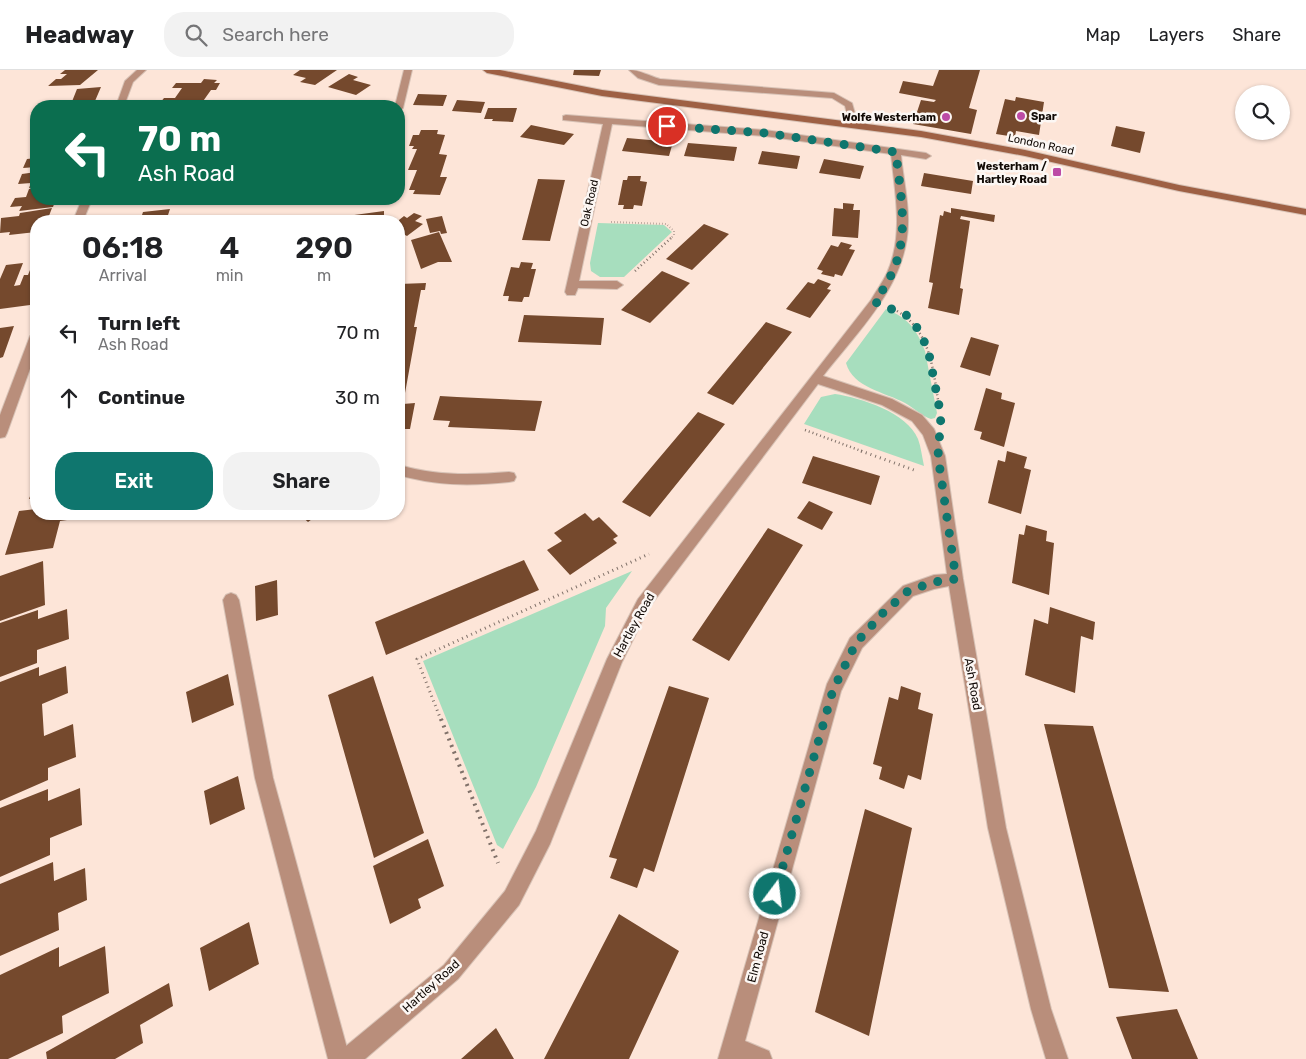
<!DOCTYPE html>
<html lang="en">
<head>
<meta charset="utf-8">
<style>
	body { margin:0; font-family:Rubik,sans-serif; background:#f2f2f2; color:#202124; height:100vh; display:flex; flex-direction:column; font-size:19px; white-space:nowrap }
	* { box-sizing:border-box; margin:0 }
	p { font-size:16px; color:#757577 }
	.icon { flex:none; width:28px; height:28px; fill:none; stroke:currentColor; stroke-width:2; stroke-linecap:round; stroke-linejoin:round }
	.map { position:relative; flex:1; overflow:hidden }
	.drawer { position:absolute; left:30px; top:145px; width:375px; height:305px; display:flex; flex-direction:column; background:#fff; border-radius:20px; box-shadow:0 1px 4px #0004 }
	.drawer>* { flex:none }
	.banner { position:absolute; left:30px; top:30px; width:375px; height:105px; border-radius:20px; box-shadow:0 1px 4px #0004; background:#0b6e4f; color:#fff; overflow:hidden }
	.buttons { position:absolute; left:1235px; top:15px; display:grid; gap:10px }
	.buttons a { display:grid; place-items:center; width:55px; height:55px; border-radius:50%; background:#fff; box-shadow:0 1px 4px #0004; font-size:25px }
	.pin { position:absolute; display:grid; place-items:center; width:42px; height:42px; color:#fff; margin:-21px; border:2px solid #fff; border-radius:50%; box-shadow:0 1px 5px #0007 }
	.me { position:absolute; width:55px; margin:-28px; rotate:15deg; stroke-linejoin:round; filter:drop-shadow(0 0 4px #0008) }
	.turn { display:flex; align-items:center; gap:18px; height:105px; padding:0 25px; font-size:22px }
	.turn .icon { width:65px; height:65px; stroke-width:2.5 }
	.turn b { display:block; font-size:35px; line-height:42px }
	.eta { display:flex; justify-content:space-evenly; align-items:center; height:85px; text-align:center }
	.eta b { font-size:30px; font-weight:600; line-height:35px }
	.cta { display:flex; gap:10px; margin-top:auto; padding:10px 25px }
	.cta a { flex:1; height:58px; border-radius:20px; background:#0f766e; color:#fff; font-size:20px; font-weight:600; line-height:58px; text-align:center }
	.cta a+a { background:#f2f2f2; color:#202124 }
	ul { padding:0; list-style:none }
	li { display:flex; align-items:center; gap:15px; height:65px; padding:0 25px }
	li div { flex:1 }
	li b { display:block; font-size:19px }
	li em { font-style:normal }
	header { display:flex; align-items:center; gap:30px; box-sizing:border-box; height:70px; padding:0 25px; background:#fff; border-bottom:1px solid #e0e0e0 }
	header strong { font-size:24px }
	nav { display:flex; gap:28px; margin-inline-start:auto; font-size:18px }
	.search { width:350px; height:45px; background:#f2f2f2; display:flex; align-items:center; gap:12px; box-sizing:border-box; padding:0 18px; border-radius:20px; color:#757577; font-size:19px }
	.map>svg:first-child { display:block }
	.green { fill:#a7debe }
	.building { fill:#75492d }
	.lines { fill:none; stroke-linecap:round; stroke-linejoin:round }
	.lane-casing { stroke:#d7c2b6; stroke-width:2 }
	.street-casing { stroke:#d7c2b6; stroke-width:2 }
	.secondary-casing { stroke:#d7c2b6; stroke-width:2 }
	.path-far3 { stroke:#81726a; stroke-width:2; stroke-dasharray:0.5 2.5; stroke-linecap:butt }
	.path-far2 { stroke:#81726a; stroke-width:2.5; stroke-dasharray:1 3; stroke-linecap:butt }
	.path-far1 { stroke:#81726a; stroke-width:3; stroke-dasharray:1 4; stroke-linecap:butt }
	.path { stroke:#81726a; stroke-width:4; stroke-dasharray:2 5; stroke-linecap:butt }
	.lane { fill:#b98e7b; fill-rule:evenodd }
	.street { fill:#b98e7b; fill-rule:evenodd }
	.secondary { fill:#9e6044; fill-rule:evenodd }
	.route { stroke:#0f766e; stroke-width:9; stroke-dasharray:0 16.2 }
	.poi-dot { fill:#bd4ba6; stroke:#fcf7f4; stroke-width:2 }
	.labels { text-anchor:middle; stroke-width:5; stroke-linejoin:round; paint-order:stroke }
	.far-poi-label { font-size:11px; font-weight:bold; fill:#110a06; stroke:#fcf7f4; text-anchor:end }
	.far-street-label { font-size:11px; fill:#110a06; stroke:#fcf7f4 }
	.street-label { font-size:12px; fill:#110a06; stroke:#fcf7f4 }
</style>
</head>
<body>
<header>
<strong>Headway</strong>
<div class="search"><svg class="icon" aria-label="search" viewBox="0 0 24 24"><circle cx="10" cy="10" r="6"/><path d="M15 15l6 6"/></svg>Search here</div>
<nav><a>Map</a><a>Layers</a><a>Share</a></nav>
</header>
<div class="map">
<svg width="1306" height="989" viewBox="0 0 1306 989">
	<rect width="100%" height="100%" fill="#fde5d8"/>
	<path class="green" d="M598,153L664,155L672,162L624,207H600L591,201L590,193Z
		M886,239C908,248 916,258 925,281L937,343L935,348L931,349C922,346 914,338 905,333C885,322 853,318 846,293Z
		M835,324C861,328 907,342 918,369C921,377 922,387 924,396L804,354L821,327Z
		M632,501L606,538L605,556L536,717L503,779L497,775L423,591Z"/>
	<path class="building" d="M65,0H98L80,15L48,16L56,9H61L67,4H60Z
		M300,0H337L315,15L300,12L306,8L293,5Z
		M574,0H601L599,6L573,5Z
		M939,0H980L969,38L977,40L971,64L913,54L921,30L934,32L936,30L899,23L903,11L933,16Z
		M349,4L358,7L353,10L371,15L356,25L328,17Z
		M204,9L217,10L214,13H220L216,20H211L201,34L160,33L164,28H175L182,18H172L176,13H201Z
		M101,17L95,31L71,34L77,19Z
		M418,24L447,25L443,36L413,35Z
		M1016,27L1044,32L1039,65L1016,61L1015,67L996,64L1005,29L1015,31Z
		M457,30L485,32L481,43L452,41Z
		M97,32L95,36H71V35Z
		M488,38H517L513,52L492,51L493,49H484Z
		M531,55L574,64L564,75L520,67Z
		M1116,56L1145,62L1140,83L1111,76Z
		M421,60H438L437,64L445,65L439,84L447,85L440,107H447L440,125L413,124L415,120H409L417,100H408L417,79H412L414,76H409L413,65H419Z
		M627,68L673,72L669,86L622,81Z
		M688,73L737,77L734,91L684,86Z
		M762,81L800,86L797,99L758,94Z
		M36,88V97L23,98L27,89Z
		M824,89L864,96L860,109L819,103Z
		M36,102V117L29,118L31,113L18,114L22,104Z
		M924,103L973,111L971,124L921,116Z
		M628,106H641L640,111L647,112L642,136L634,135L633,139H623L624,135H618L623,110H627Z
		M538,109L565,110L550,171L522,170Z
		M36,118V129H56L53,137L19,141L22,136L10,137L15,128L26,127L29,119Z
		M843,133L854,134L853,140H860L858,168L832,166L834,138L843,139Z
		M52,138L47,151H36V162L9,165L10,162L0,163L1,148L19,146L20,143Z
		M951,138L995,145L994,152L961,146L960,149L970,151L960,218L963,219L959,245L928,238L933,213L929,212L940,145L943,146L944,141L951,143Z
		M170,139L166,151H140L143,142Z
		M384,141V151H295L333,145L332,148Z
		M414,143L422,146L415,151L423,154L407,166L399,162V150L404,146L407,148Z
		M442,146L447,163L441,164L440,161L430,163L426,149Z
		M704,154L729,164L692,200L666,189Z
		M439,162L452,192H438L421,199L411,170Z
		M841,172L852,175L849,179L855,180L842,206L835,204L834,207L821,204L823,201L817,199L831,175L838,177Z
		M521,192L533,193L531,199H536L529,227H524L522,232L508,231L509,226H503L511,197L519,198Z
		M23,193L14,216L20,215L24,205H28L32,195L36,194V219L30,235L0,239V209L6,195Z
		M662,201L690,213L650,253L621,240Z
		M818,209L831,214L827,219L831,220L810,248L786,239L808,212L814,214Z
		M426,213L425,220H421L414,257H417L403,334L415,333L410,359H399V214Z
		M524,245L604,248L601,275L518,272Z
		M766,252L792,262L733,335L707,323Z
		M14,256L3,287L0,288V258Z
		M971,267L999,275L990,306L960,297Z
		M986,318L1002,323L1001,329L1015,333L1004,377L980,369L982,362L974,360Z
		M440,326L457,327L542,331L535,361L448,357L450,351L433,350Z
		M698,342L725,354L650,447L622,432Z
		M1007,381L1027,387L1024,398L1031,400L1021,444L988,433L998,390L1005,392Z
		M813,386L880,406L871,435L802,413Z
		M36,410V428L29,429Z
		M809,431L833,442L822,460L797,448Z
		M36,439V444H82L81,448L60,451L53,478L5,485L19,441Z
		M585,443L593,451L599,447L618,466L613,469L617,473L570,505L547,480L562,471L554,463Z
		M299,444H319L308,452Z
		M1026,455L1047,461L1046,471L1054,473L1049,525L1012,513L1019,464L1024,465Z
		M768,458L803,475L729,591L692,570Z
		M524,490L539,520L386,585L375,552Z
		M43,491L45,535L0,551V506Z
		M277,510L278,545L256,551L255,516Z
		M1050,537L1095,552L1093,570L1081,566L1075,623L1025,605L1034,549L1048,554Z
		M67,539L69,569L37,580V593L0,607V553L38,540V549Z
		M66,596L68,623L42,634L44,666L73,654L76,687L48,698V710L0,731V612L39,597V606Z
		M228,604L234,635L192,653L186,622Z
		M373,606L424,763L374,788L328,625Z
		M669,616L709,628L654,802L644,798L637,818L610,808L617,789L609,787Z
		M901,616L921,623L918,639L933,644L921,710L908,705L904,719L879,709L882,697L873,694L889,627L898,630Z
		M1044,654L1093,656L1169,922L1109,918Z
		M238,706L245,739L210,755L204,721Z
		M80,718L82,755L50,768V785L0,807V738L48,719V731Z
		M865,739L912,758L869,966L815,942Z
		M428,769L444,816L418,829L421,838L390,854L373,796Z
		M53,792L54,811L85,798L87,830L58,843L59,860L0,886V814Z
		M619,844L679,881L629,989H544Z
		M249,852L259,894L209,921L200,878Z
		M105,876L109,923L62,946L63,963L8,989H0V905L59,877V897Z
		M169,913L173,936L140,955L143,973L115,989H47L46,982Z
		M1177,939L1198,989H1132L1116,947Z
		M496,958L514,989H461Z"/>
	<g class="lines">
		<defs>
			<path id="lane" d="M629,0C640,0 649,6 660,9L834,23L852,33L858,54L853,57L850,56L845,36L832,28L659,15L638,8Z
				M231,523L236,525L239,530L273,708L350,989H328L255,708L223,530L226,525Z"/>
			<path id="street" d="M137,0H146L133,12L124,36H116L125,11Z
				M404,0H412L403,38L399,41V36H395Z
				M566,45L765,60L926,83L931,86L926,89L901,85C903,108 909,132 908,154C907,215 858,261 823,306L892,329L922,345L934,359L945,386L963,509L1006,758L1051,939L1068,989H1046L1031,939L988,758L949,516L934,519L913,526L862,578L841,621L745,971L769,981L772,989H718L827,614L850,568L903,516L934,505L947,504L931,386L923,365L912,351L882,335L818,314L648,539L622,592L550,774L519,835L458,909L365,989H337L340,981L444,895L505,821L536,761L607,589L638,529L871,230C876,221 883,212 887,203C904,165 895,124 891,84L765,66L612,54L579,211H617L623,215L617,219L578,218L575,225H567L565,222L603,54L563,50V46Z
				M82,129H92L83,151H73Z
				M36,262V282L7,363L5,367L0,368V345L30,266Z
				M399,395C436,406 471,405 509,402L514,403L516,407L514,411L509,412C471,416 436,416 399,405Z"/>
			<path id="secondary" d="M483,0H500L602,20L921,61L1025,80L1179,115L1306,139V145L1179,121L1025,86L921,67L602,26L487,3Z"/>
		</defs>
		<use href="#lane" class="lane-casing"/>
		<use href="#street" class="street-casing"/>
		<use href="#secondary" class="secondary-casing"/>
		<path class="path-far3" d="M611,152L666,154L674,161V165L670,169"/>
		<path class="path-far2" d="M635,201L671,168
			M897,241C931,261 933,300 939,336
			M805,360L864,382"/>
		<path class="path-far1" d="M861,381L914,400
			M441,650L417,589L649,484"/>
		<path class="path" d="M441,649L498,793"/>
		<use href="#lane" class="lane"/>
		<use href="#street" class="street"/>
		<use href="#secondary" class="secondary"/>
	</g>
	<g class="lines">
		<path class="route" d="M667,56L765,63L896,82C899,115 907,150 899,183C895,201 885,217 875,232L908,246L916,256L928,279L941,346L938,386L956,509L934,512L908,521L883,543L856,573L833,620L775,824"/>
	</g>
	<g class="poi-dot">
		<circle cx="1021" cy="46" r="5"/>
		<circle cx="946" cy="47" r="5"/>
		<rect x="1052" y="97" width="10" height="10" rx="2.5"/>
	</g>
	<g class="labels">
		<g class="far-poi-label">
			<text x="1031" y="50" text-anchor="start">Spar</text>
			<text x="936" y="51">Wolfe Westerham</text>
			<text x="1047" y="100">Westerham /<tspan x="1047" dy="13">Hartley Road</tspan></text>
		</g>
		<g class="far-street-label">
			<text transform="translate(1041 74) rotate(12)" y="4">London Road</text>
			<text transform="translate(589 133) rotate(-77)" y="4">Oak Road</text>
		</g>
		<g class="street-label">
			<text transform="translate(634 555) rotate(-61)" y="4">Hartley Road</text>
			<text transform="translate(973 614) rotate(80)" y="4">Ash Road</text>
			<text transform="translate(758 887) rotate(-75)" y="4">Elm Road</text>
			<text transform="translate(431 916) rotate(-42)" y="4">Hartley Road</text>
		</g>
	</g>
</svg>
<div class="buttons">
<a><svg class="icon" aria-label="search" viewBox="0 0 24 24"><circle cx="10" cy="10" r="6"/><path d="M15 15l6 6"/></svg></a>
</div>
<div class="pin" style="left:667px;top:56px;background:#d93025"><svg class="icon" aria-label="arrive" viewBox="0 0 24 24"><path d="M6 21V4h12l-3 4 3 4H6"/></svg></div>
<svg class="me" style="left:775px;top:824px" viewBox="-20 -20 40 40"><circle r="17" fill="#0f766e" stroke="#fff" stroke-width="3"/><path d="M0-11L8 9 0 5-8 9z" fill="#fff"/></svg>
<div class="banner">
<div class="turn"><svg class="icon" aria-label="left" viewBox="0 0 24 24"><path d="M17 20v-9H6M10 6l-5 5 5 5"/></svg><div><b>70 m</b>Ash Road</div></div>
</div>
<section class="drawer">
<div class="eta">
<div><b>06:18</b><p>Arrival</p></div>
<div><b>4</b><p>min</p></div>
<div><b>290</b><p>m</p></div>
</div>
<ul>
<li><svg class="icon" aria-label="left" viewBox="0 0 24 24"><path d="M17 20v-9H6M10 6l-5 5 5 5"/></svg><div><b>Turn left</b><p>Ash Road</p></div><em>70 m</em></li>
<li><svg class="icon" aria-label="ahead" viewBox="0 0 24 24"><path d="M12 20V5M6 11l6-6 6 6"/></svg><div><b>Continue</b></div><em>30 m</em></li>
</ul>
<div class="cta"><a>Exit</a><a>Share</a></div>
</section>
</div>
</body>
</html>
